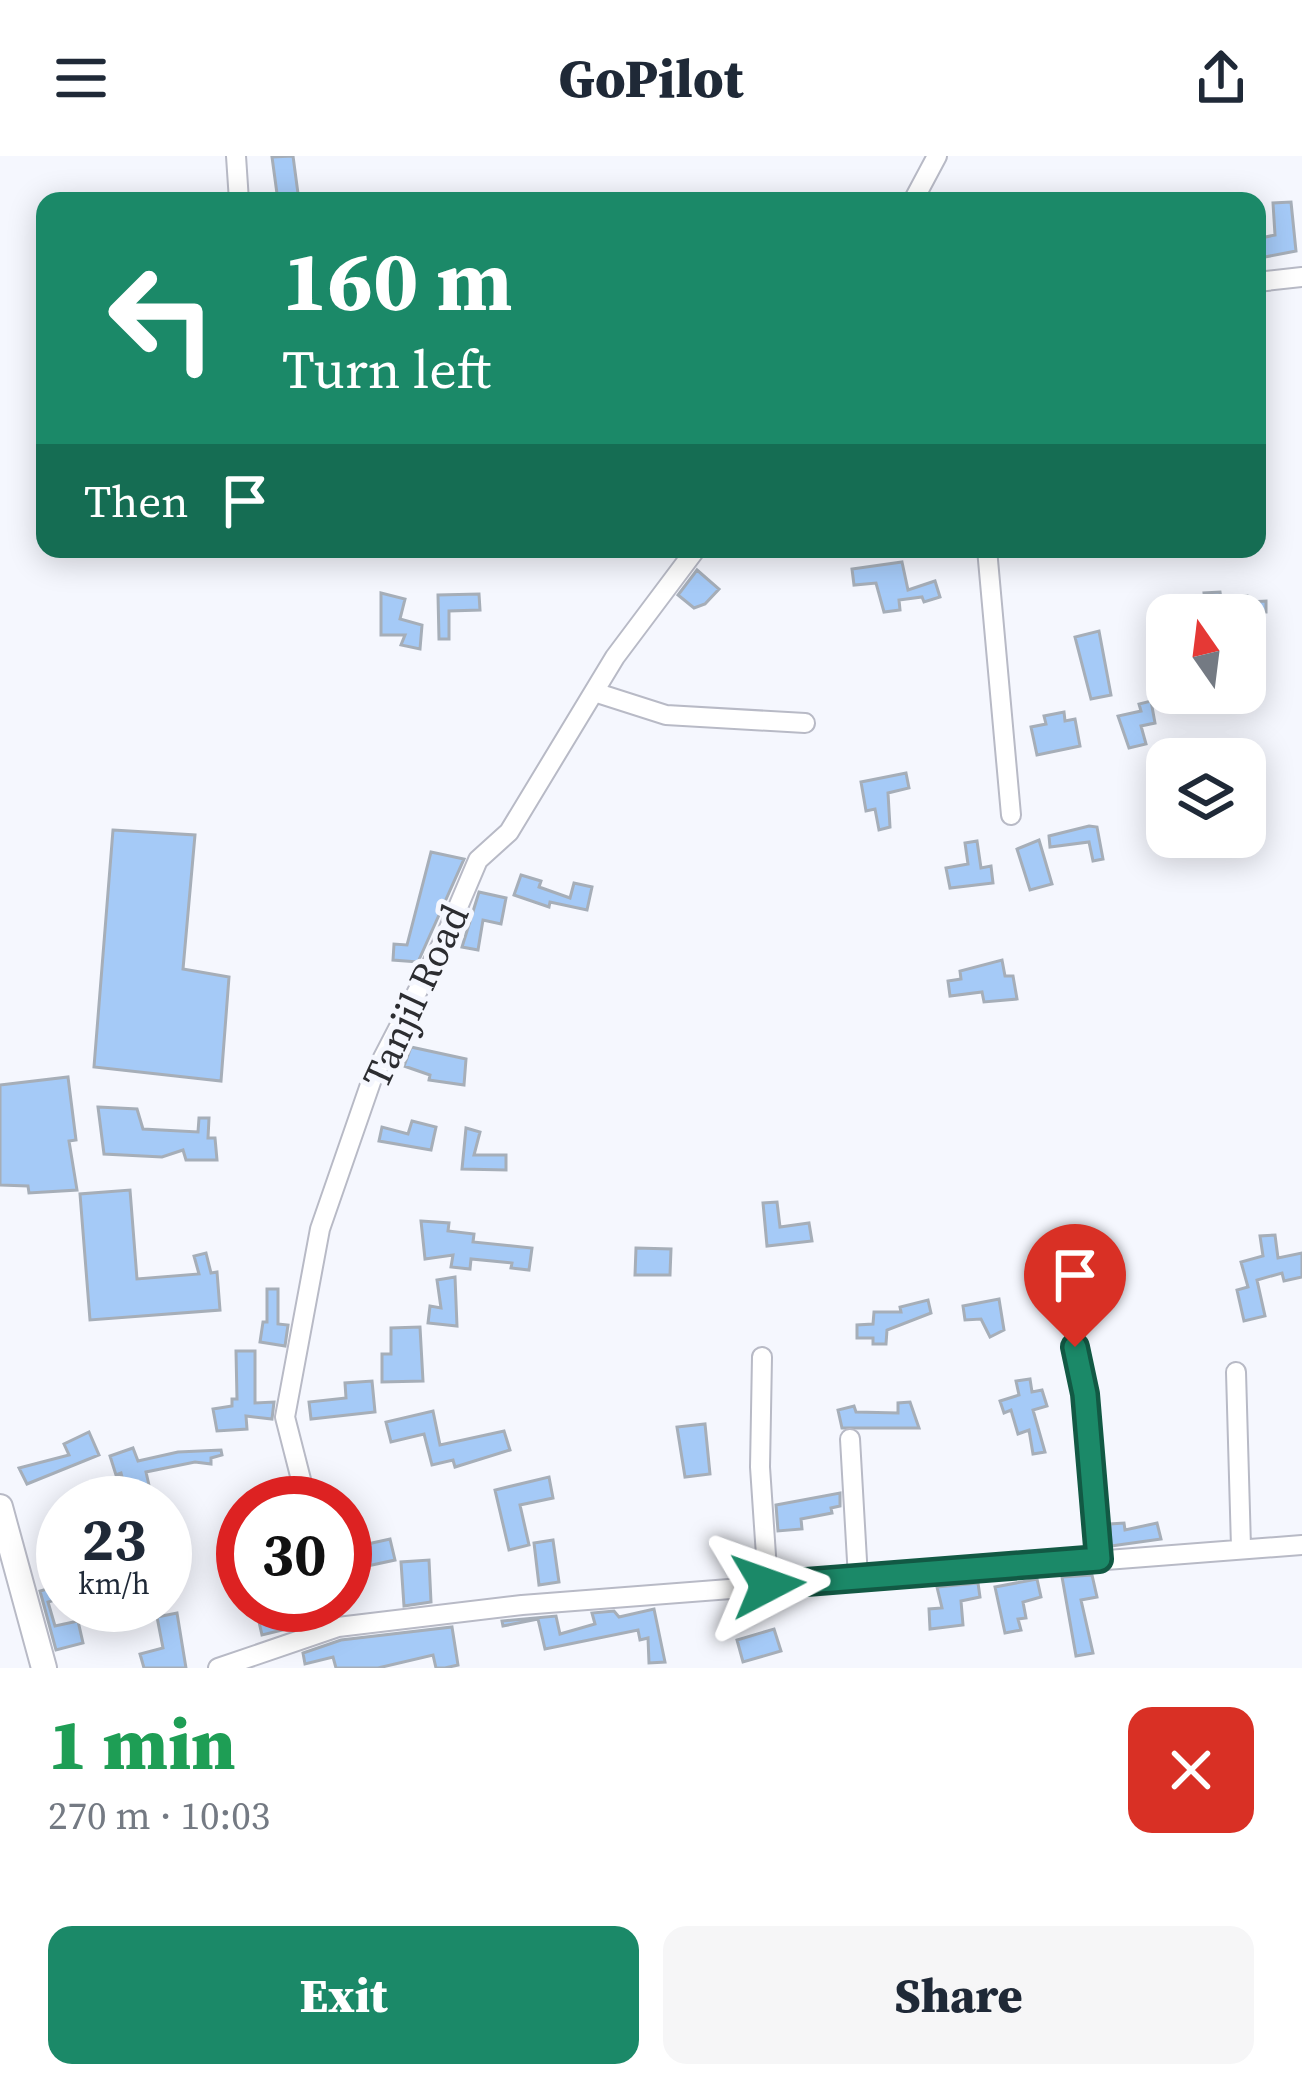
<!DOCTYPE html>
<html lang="en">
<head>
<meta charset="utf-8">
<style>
	body { margin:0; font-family:"Source Serif 4",serif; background:#f6f6f7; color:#1f2937; height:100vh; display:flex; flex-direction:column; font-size:45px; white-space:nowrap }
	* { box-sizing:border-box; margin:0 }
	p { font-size:39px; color:#747a83 }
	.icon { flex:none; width:66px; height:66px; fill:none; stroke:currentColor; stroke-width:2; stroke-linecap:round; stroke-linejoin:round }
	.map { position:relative; height:1512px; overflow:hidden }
	.details { display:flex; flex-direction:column; background:#fff; flex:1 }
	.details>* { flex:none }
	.banner { position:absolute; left:36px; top:36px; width:1230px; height:366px; border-radius:24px; box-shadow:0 6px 30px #0003; background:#1b8968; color:#fff; overflow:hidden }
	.needle { width:78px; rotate:346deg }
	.tools { position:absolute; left:1146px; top:438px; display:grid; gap:24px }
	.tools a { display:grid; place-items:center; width:120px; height:120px; border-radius:24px; background:#fff; box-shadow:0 6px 30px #0003; font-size:60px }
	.speed { position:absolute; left:36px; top:1320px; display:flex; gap:24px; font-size:60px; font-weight:700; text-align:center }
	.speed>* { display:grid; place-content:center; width:156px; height:156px; border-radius:50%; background:#fff; box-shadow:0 6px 30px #0003; line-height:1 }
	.speed small { font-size:30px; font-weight:400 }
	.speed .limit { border:18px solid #d22; background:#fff; color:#111 }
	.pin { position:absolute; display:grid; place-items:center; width:102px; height:102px; color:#fff; margin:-123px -51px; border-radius:50% 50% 50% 0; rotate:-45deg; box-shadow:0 0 12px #0007 }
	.pin .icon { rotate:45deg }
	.me { position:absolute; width:132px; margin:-66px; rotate:86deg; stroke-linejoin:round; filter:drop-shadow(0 0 9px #0008) }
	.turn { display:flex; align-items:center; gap:42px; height:252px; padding:0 48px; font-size:54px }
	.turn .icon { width:156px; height:156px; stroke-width:2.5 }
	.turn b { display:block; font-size:84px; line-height:102px }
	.then { display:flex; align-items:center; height:114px; padding:0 48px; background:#0003; gap:24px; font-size:45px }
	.round { display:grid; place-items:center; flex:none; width:126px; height:126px; border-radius:24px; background:#f6f6f7 }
	.head { display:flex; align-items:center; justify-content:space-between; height:204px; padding:0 48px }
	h1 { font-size:72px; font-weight:800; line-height:90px; color:#1e9e55 }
	.action { display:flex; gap:24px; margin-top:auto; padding:24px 48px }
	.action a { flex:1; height:138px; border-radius:24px; background:#1b8968; color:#fff; font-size:48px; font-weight:800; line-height:138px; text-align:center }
	.action a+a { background:#f6f6f7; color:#1f2937 }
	header { display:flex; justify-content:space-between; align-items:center; height:156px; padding:0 48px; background:#fff; font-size:54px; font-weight:800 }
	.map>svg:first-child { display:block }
	.building { fill:#a5caf7; stroke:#a6aeb8; stroke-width:3 }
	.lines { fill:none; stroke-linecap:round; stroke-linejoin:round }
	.minor-casing { stroke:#b8bac6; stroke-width:22 }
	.major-casing { stroke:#b8bac6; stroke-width:28 }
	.minor { stroke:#fff; stroke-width:18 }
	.major { stroke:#fff; stroke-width:24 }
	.route-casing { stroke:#125944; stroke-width:30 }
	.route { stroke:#1b8968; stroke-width:21 }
	.labels { text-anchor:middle; stroke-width:10; stroke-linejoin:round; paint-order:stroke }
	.street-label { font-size:39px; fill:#2c2d31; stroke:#f5f7fe }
</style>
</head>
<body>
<header><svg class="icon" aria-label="menu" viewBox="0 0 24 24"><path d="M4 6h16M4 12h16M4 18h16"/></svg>GoPilot<svg class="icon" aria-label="share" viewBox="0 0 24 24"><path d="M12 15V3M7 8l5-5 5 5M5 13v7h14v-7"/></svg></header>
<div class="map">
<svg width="1302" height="1512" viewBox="0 0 1302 1512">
	<rect width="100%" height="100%" fill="#f5f7fe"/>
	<path class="building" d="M293,0L299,45H278L272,1Z
		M1291,46L1296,95L1265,101L1261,82L1275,79L1273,47Z
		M902,406L908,434L935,425L940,441L924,446L922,441L899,444L900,454L884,456L876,427L854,429L852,413Z
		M697,414L719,433L705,448L694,452L678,439Z
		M1220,436L1221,443L1247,440L1248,446L1266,445V456H1206L1204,437Z
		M381,437L405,443L400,463L422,469L420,493L401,489L405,479H381Z
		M479,438L480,454L449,455V483H439L438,439Z
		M1099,475L1111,539L1091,543L1075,481Z
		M1151,545L1155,567L1141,570L1146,588L1129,592L1118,560L1141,555L1139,548Z
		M1064,556L1065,565L1075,563L1080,590L1037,599L1031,571L1046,568L1044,560Z
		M906,617L909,632L888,637L890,671L879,674L875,653L866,655L861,626Z
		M1089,670L1097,671L1103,703L1093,705L1089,686L1050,691L1049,680Z
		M113,674L195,679L183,813L229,821L221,925L94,911Z
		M1039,684L1052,728L1030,734L1017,693Z
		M977,685L981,712L991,710L993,727L950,732L946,712L968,708L965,687Z
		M431,696L464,703L418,806L393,804L394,788L407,789Z
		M521,719L541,725L539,731L570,742L574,727L592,731L587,754L550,746L549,751L514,739Z
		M479,736L506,742L501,768L483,764L478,794L462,791Z
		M1002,804L1005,820H1013L1017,843L984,846L982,836L950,840L948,825L961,823L960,815Z
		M411,891L466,903L464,929L429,924L430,919L404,910Z
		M68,921L76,984L69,985L77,1034L29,1037L28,1030L0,1029V929Z
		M98,951L137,953L143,973L198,976L199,962H209L208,982H215L217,1004H186L183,994L162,1001L104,998Z
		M412,965L436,971L431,994L379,985L382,971L408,978Z
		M466,972L480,976L474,999H506V1014L462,1013Z
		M130,1034L137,1123L199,1118L194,1100L206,1097L211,1117L217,1116L220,1154L90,1164L80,1038Z
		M777,1046L780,1071L809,1067L812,1085L767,1090L763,1047Z
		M421,1065L449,1067L448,1075L474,1078L473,1086L532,1092L529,1114L511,1112L512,1107L471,1103L470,1113L451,1111L453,1099L425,1103Z
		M1275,1079L1278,1102L1302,1097V1121L1284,1125L1282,1117L1257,1124L1265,1160L1244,1165L1237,1134L1248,1131L1241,1106L1263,1100L1260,1080Z
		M636,1092L671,1093L670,1119H635Z
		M455,1121L457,1170L428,1167L430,1150L441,1152L437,1124Z
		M267,1133H278V1168L288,1169L285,1190L260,1186L263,1166H267Z
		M999,1143L1004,1174L990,1181L981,1163L965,1164L963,1150Z
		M928,1144L931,1157L887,1174L886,1188H873V1182H857V1169L873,1168L874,1156H901L900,1151Z
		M420,1171L423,1225L382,1226V1198H391V1172Z
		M236,1195H255V1247L274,1246L272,1263L246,1260L247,1273L217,1275L213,1253L232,1250V1243H237Z
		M1030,1223L1032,1236L1042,1234L1047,1250L1033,1254L1045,1296L1033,1298L1029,1274L1018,1278L1011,1254L1004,1257L1000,1245L1019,1239L1016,1225Z
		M372,1225L375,1256L311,1263L309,1246L346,1242L345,1227Z
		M910,1246L919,1272H842L838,1254L854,1250L856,1256L898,1257V1247Z
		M433,1255L440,1289L504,1275L510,1294L455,1311L453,1304L432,1309L424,1278L391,1286L386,1266Z
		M705,1268L710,1318L685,1321L677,1271Z
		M89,1276L99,1299L27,1328L19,1312L69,1299L64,1288Z
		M133,1292L138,1305L178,1296L221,1294L222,1299L211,1302V1308L195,1306L146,1316L153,1347H129L121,1317L116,1319L110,1300Z
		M549,1321L553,1342L520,1349L529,1389L509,1394L495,1334Z
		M840,1337V1350L831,1352L832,1357L801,1363L802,1373L778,1375L776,1349Z
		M1124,1367L1125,1374L1157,1367L1161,1383L1111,1390L1110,1368Z
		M390,1383L395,1404L349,1414L345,1393Z
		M553,1384L559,1426L539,1429L534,1387Z
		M429,1404L431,1446L404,1450L401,1406Z
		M1092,1419L1097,1441L1081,1444L1093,1497L1076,1500L1062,1421Z
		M1037,1423L1041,1441L1023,1446L1026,1462L1018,1463L1021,1474L1005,1477L995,1431Z
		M978,1427L980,1441L961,1445L963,1469L930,1473L929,1453L942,1452L937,1431Z
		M58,1430L62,1442L48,1446L55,1470L78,1465L83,1487L56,1494L40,1435Z
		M289,1449L295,1471L262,1479L257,1457Z
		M654,1453L665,1506L649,1507L648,1482L640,1484L638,1474L545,1493L538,1463L503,1470L502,1465L556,1460L560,1478L595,1468L592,1457L614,1455L619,1461Z
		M177,1457L186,1512H144L140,1498L163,1492L157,1461Z
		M452,1471L458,1509L445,1512H436L433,1499L378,1512H336L333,1501L305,1508L303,1497L341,1484Z
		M774,1473L781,1495L743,1506L737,1484Z"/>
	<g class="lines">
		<defs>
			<path id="minor" d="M236,0L239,45
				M913,45L937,0
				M1257,126L1302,121
				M987,393L1011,659
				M594,536L666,559L805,567
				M1075,1191L1085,1238L1099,1403
				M762,1201L760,1311L768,1429
				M1236,1216L1241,1391
				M850,1283L858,1422
				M307,1347L285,1261L320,1073L372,923L444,784L478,704L509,676L615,501L696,393
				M218,1512L338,1471L522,1449L1302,1389"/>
			<path id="major" d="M0,1351L44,1512"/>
		</defs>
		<use href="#minor" class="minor-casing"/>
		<use href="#major" class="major-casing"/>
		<use href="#minor" class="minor"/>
		<use href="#major" class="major"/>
	</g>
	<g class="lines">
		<defs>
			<path id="route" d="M768,1429L1099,1403L1085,1238L1075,1191"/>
		</defs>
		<use href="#route" class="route-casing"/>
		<use href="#route" class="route"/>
	</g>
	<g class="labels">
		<g class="street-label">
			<text transform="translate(415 840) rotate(-65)" y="14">Tanjil Road</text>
		</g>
	</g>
</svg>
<div class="tools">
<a><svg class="needle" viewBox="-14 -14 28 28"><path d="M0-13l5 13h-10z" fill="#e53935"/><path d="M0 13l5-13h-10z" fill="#747a83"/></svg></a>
<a><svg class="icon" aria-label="layers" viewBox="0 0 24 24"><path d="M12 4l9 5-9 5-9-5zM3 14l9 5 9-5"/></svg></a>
</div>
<div class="speed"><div>23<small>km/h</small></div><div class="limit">30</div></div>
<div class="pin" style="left:1075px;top:1191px;background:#d93025"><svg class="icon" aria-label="arrive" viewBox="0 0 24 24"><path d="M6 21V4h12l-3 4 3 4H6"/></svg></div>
<svg class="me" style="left:768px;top:1429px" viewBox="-20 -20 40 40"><path d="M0-17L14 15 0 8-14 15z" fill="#1b8968" stroke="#fff" stroke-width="4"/></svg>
<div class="banner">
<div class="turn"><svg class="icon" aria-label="left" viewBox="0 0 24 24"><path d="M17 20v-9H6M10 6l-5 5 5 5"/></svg><div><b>160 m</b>Turn left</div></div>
<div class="then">Then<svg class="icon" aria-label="arrive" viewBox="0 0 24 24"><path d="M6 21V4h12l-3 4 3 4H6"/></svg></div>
</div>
</div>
<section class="details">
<div class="head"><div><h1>1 min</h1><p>270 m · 10:03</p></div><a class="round" style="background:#d93025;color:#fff"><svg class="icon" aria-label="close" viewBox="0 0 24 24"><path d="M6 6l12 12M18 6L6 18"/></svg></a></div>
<div class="action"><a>Exit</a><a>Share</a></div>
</section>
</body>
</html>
